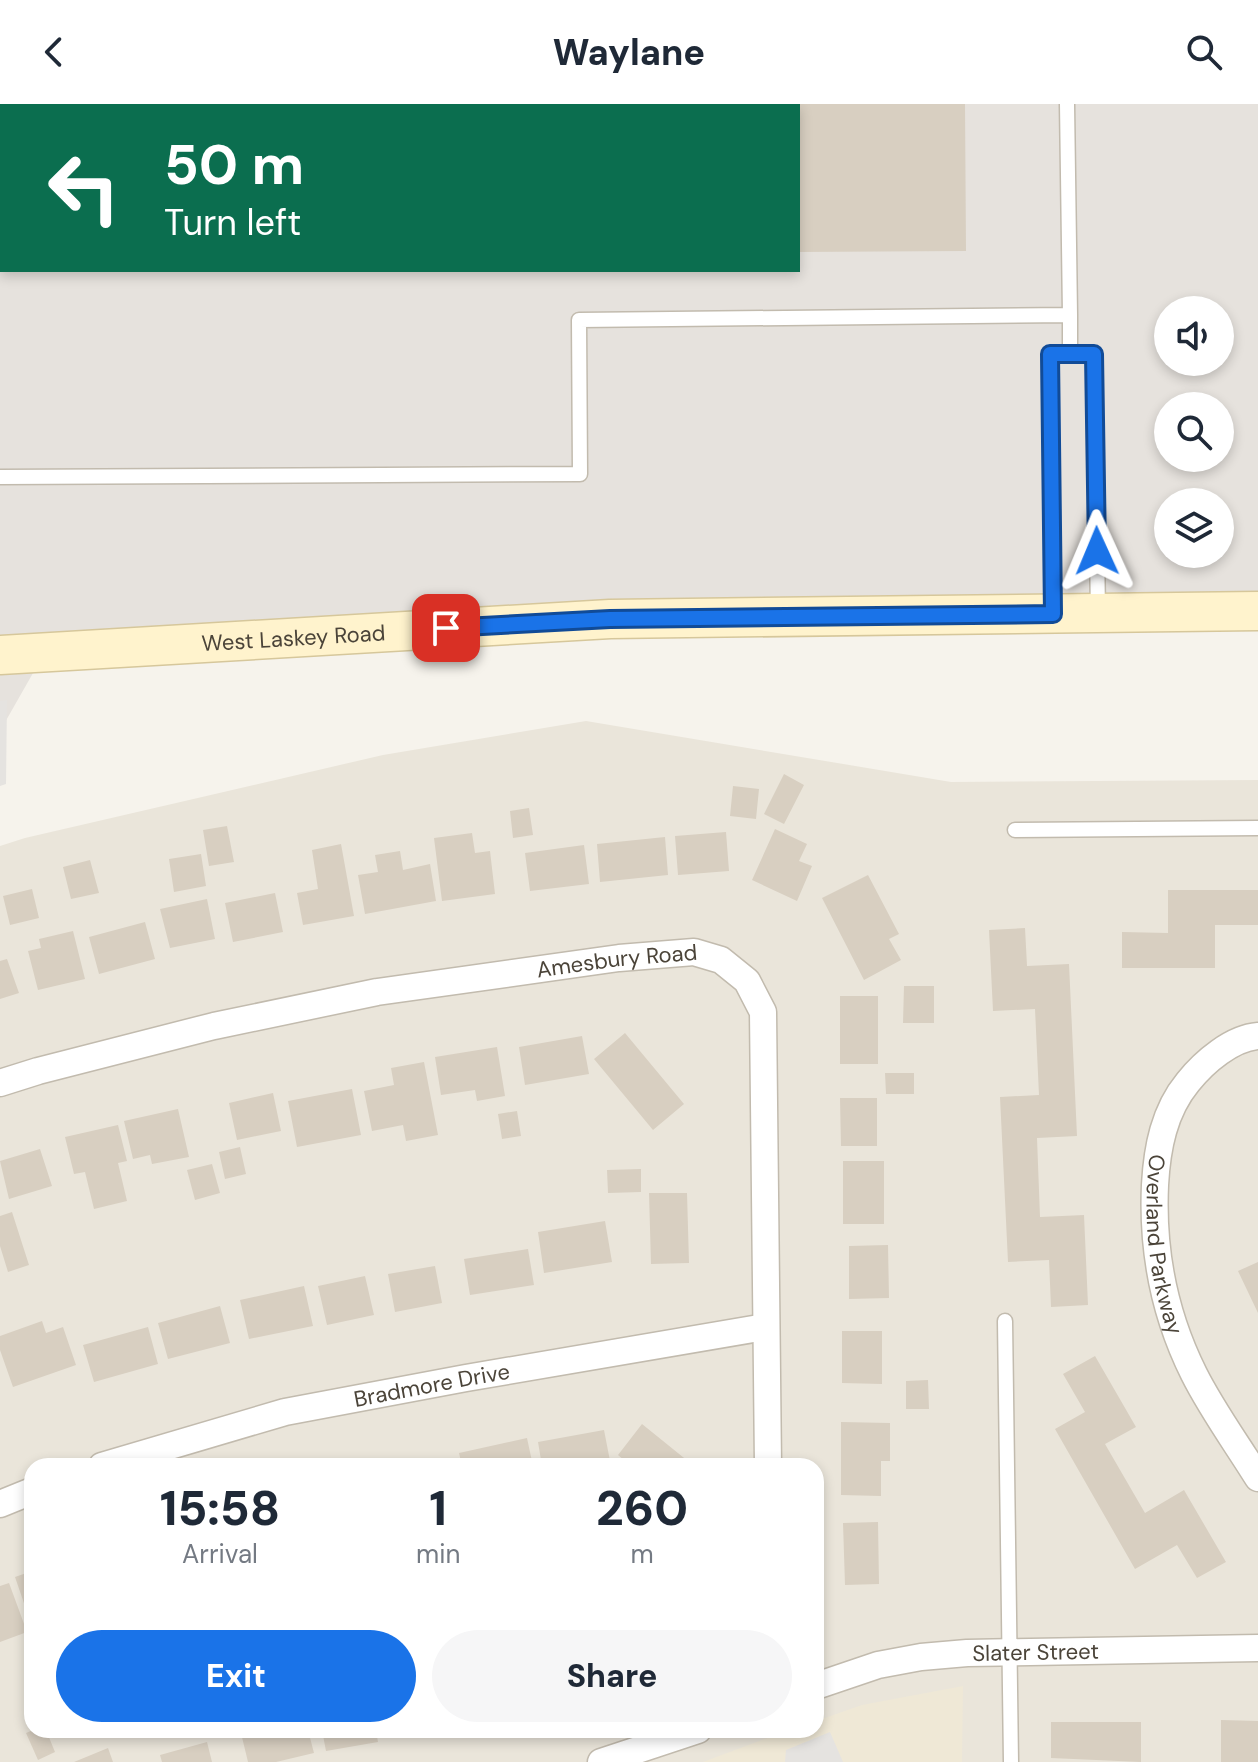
<!DOCTYPE html>
<html lang="en">
<head>
<meta charset="utf-8">
<style>
	body { margin:0; font-family:"DM Sans",sans-serif; background:#f6f6f7; color:#1f2937; height:100vh; display:flex; flex-direction:column; font-size:30px; white-space:nowrap }
	* { box-sizing:border-box; margin:0 }
	p { font-size:26px; color:#747a83 }
	.icon { flex:none; width:44px; height:44px; fill:none; stroke:currentColor; stroke-width:2; stroke-linecap:round; stroke-linejoin:round }
	.map { position:relative; flex:1; overflow:hidden }
	.side { position:absolute; left:24px; top:1354px; width:800px; height:280px; display:flex; flex-direction:column; background:#fff; border-radius:24px; box-shadow:0 4px 12px #0003 }
	.side>* { flex:none }
	.hud { position:absolute; left:0px; top:0px; width:800px; height:168px; box-shadow:0 4px 12px #0003; background:#0b6e4f; color:#fff; overflow:hidden }
	.fabs { position:absolute; left:1154px; top:192px; display:grid; gap:16px }
	.fabs a { display:grid; place-items:center; width:80px; height:80px; border-radius:50%; background:#fff; box-shadow:0 4px 12px #0003; font-size:40px }
	.pin { position:absolute; display:grid; place-items:center; width:68px; height:68px; color:#fff; margin:-34px; border-radius:16px; box-shadow:0 4px 12px #0006 }
	.me { position:absolute; width:88px; margin:-44px; rotate:359deg; stroke-linejoin:round; filter:drop-shadow(0 0 6px #0008) }
	.turn { display:flex; align-items:center; gap:28px; height:168px; padding:0 32px; font-size:36px }
	.turn .icon { width:104px; height:104px; stroke-width:2.5 }
	.turn b { display:block; font-size:56px; line-height:68px }
	.eta { display:flex; justify-content:space-evenly; align-items:center; height:136px; text-align:center }
	.eta b { font-size:48px; font-weight:800; line-height:56px }
	.cta { display:flex; gap:16px; margin-top:auto; padding:16px 32px }
	.cta a { flex:1; height:92px; border-radius:48px; background:#1a73e8; color:#fff; font-size:32px; font-weight:800; line-height:92px; text-align:center }
	.cta a+a { background:#f6f6f7; color:#1f2937 }
	header { display:flex; justify-content:space-between; align-items:center; height:104px; padding:0 32px; background:#fff; font-size:36px; font-weight:800 }
	.map>svg:first-child { display:block }
	.residential { fill:#eae5da; fill-rule:evenodd }
	.industrial { fill:#e6e2dd; fill-rule:evenodd }
	.education { fill:#efe8d6 }
	.parking { fill:#e5e3e0 }
	.building { fill:#d8cfc1 }
	.lines { fill:none; stroke-linecap:round; stroke-linejoin:round }
	.service-casing { stroke:#c2bbae; stroke-width:17 }
	.minor-casing { stroke:#c2bbae; stroke-width:29 }
	.secondary-casing { stroke:#d6c79b; stroke-width:41 }
	.service { stroke:#fff; stroke-width:14 }
	.minor { stroke:#fff; stroke-width:26 }
	.secondary { stroke:#fff3cd; stroke-width:38 }
	.route-casing { stroke:#114b97; stroke-width:20 }
	.route { stroke:#1a73e8; stroke-width:14 }
	.labels { text-anchor:middle; stroke-width:7; stroke-linejoin:round; paint-order:stroke }
	.street-label { font-size:22px; fill:#4b4439; stroke:#fff }
</style>
</head>
<body>
<header><svg class="icon" aria-label="back" viewBox="0 0 24 24"><path d="M15 5l-7 7 7 7"/></svg>Waylane<svg class="icon" aria-label="search" viewBox="0 0 24 24"><circle cx="10" cy="10" r="6"/><path d="M15 15l6 6"/></svg></header>
<div class="map">
<svg width="1258" height="1658" viewBox="0 0 1258 1658">
	<rect width="100%" height="100%" fill="#f6f3ec"/>
	<path class="residential" d="M586,617L951,678L1258,676V1658H0V742L25,734L383,651ZM32,1362H816V1626H32Z"/>
	<path class="industrial" d="M0,0H1258V508L45,548L0,627ZM2,2H798V166H2ZM1168,206H1220V258H1168ZM1168,302H1220V354H1168ZM1168,398H1220V450H1168Z"/>
	<path class="education" d="M963,1582L962,1658H703L789,1626H816V1617L862,1601Z"/>
	<path class="parking" d="M7,596L6,680L0,682V597Z
		M830,1628L843,1658H785L786,1646Z"/>
	<path class="building" d="M798,0H965L966,147L798,148Z
		M784,670L804,681L784,720L764,710Z
		M733,682L759,685L756,715L730,712Z
		M529,704L533,731L513,734L510,707Z
		M227,722L234,758L209,762L203,726Z
		M775,725L807,740L799,757L812,762L797,797L752,776Z
		M726,728L729,767L678,771L675,732Z
		M472,729L475,749L490,747L495,790L442,797L434,734Z
		M665,733L668,771L600,778L597,740Z
		M341,740L354,812L303,821L297,789L318,785L312,746Z
		M584,741L589,780L530,787L525,749Z
		M400,747L403,766L430,760L436,797L365,810L358,771L378,768L375,751Z
		M201,750L206,782L174,788L169,755Z
		M90,756L99,789L71,795L63,763Z
		M868,771L899,830L889,835L901,856L864,876L822,794Z
		M32,785L39,814L10,821L3,792Z
		M1168,786H1258V821H1215V864H1122V828L1168,829Z
		M275,789L283,828L233,838L225,799Z
		M207,795L215,835L170,844L160,805Z
		M145,818L155,855L99,870L89,833Z
		M1025,824L1027,862L1069,860L1077,1032L1037,1034L1040,1113L1084,1111L1088,1201L1051,1203L1049,1156L1008,1158L1000,993L1039,991L1035,905L993,907L989,826Z
		M73,827L85,875L38,886L28,847L41,844L39,835Z
		M7,855L19,889L0,895V857Z
		M904,882H934V919H903Z
		M840,892H878V960H840Z
		M625,929L684,1000L653,1026L594,955Z
		M582,932L589,970L525,981L519,943Z
		M497,943L505,992L477,997L475,986L441,991L435,953Z
		M424,958L438,1031L406,1037L403,1021L372,1027L364,987L394,981L391,964Z
		M885,969H914V990H886Z
		M352,985L361,1031L297,1043L288,997Z
		M273,989L281,1027L237,1036L229,999Z
		M840,994H877V1042H841Z
		M178,1005L189,1053L152,1060L150,1051L133,1055L124,1017Z
		M517,1007L521,1032L502,1035L498,1010Z
		M118,1021L127,1057L118,1059L127,1097L94,1105L85,1068L74,1070L65,1033Z
		M240,1043L246,1070L225,1075L219,1048Z
		M40,1045L52,1082L9,1095L0,1057Z
		M843,1057H884V1120H843Z
		M212,1060L220,1089L195,1096L187,1066Z
		M641,1065V1088L608,1089L607,1066Z
		M649,1089H687L689,1159L651,1160Z
		M12,1108L29,1161L8,1168L0,1142V1112Z
		M605,1117L612,1158L544,1169L538,1128Z
		M888,1141L889,1194L849,1195V1142Z
		M528,1145L534,1181L470,1191L464,1155Z
		M1258,1158V1209L1238,1167Z
		M435,1162L442,1199L395,1208L388,1170Z
		M365,1172L374,1211L327,1221L318,1182Z
		M304,1182L313,1222L249,1235L240,1196Z
		M220,1202L230,1239L168,1255L158,1219Z
		M42,1217L46,1229L63,1223L76,1261L13,1283L0,1246V1232Z
		M148,1223L158,1260L94,1278L83,1241Z
		M842,1227H882V1280L842,1279Z
		M1095,1252L1136,1323L1105,1340L1145,1409L1184,1386L1226,1458L1197,1474L1177,1441L1135,1465L1055,1325L1085,1308L1063,1270Z
		M928,1276L929,1305H906V1277Z
		M841,1318L890,1319V1357H881V1392L841,1391Z
		M642,1320L694,1362H631L618,1351Z
		M604,1326L611,1362H542L538,1338Z
		M527,1334L533,1362H462L459,1349Z
		M453,1355L454,1362H425V1361Z
		M878,1418L879,1480L845,1481L843,1419Z
		M32,1467V1510L28,1511L15,1473Z
		M9,1479L27,1528L0,1538V1482Z
		M1221,1616L1258,1617V1658H1221Z
		M1051,1618H1141V1658L1051,1654Z
		M33,1626H46L55,1648L38,1656L26,1629Z
		M252,1626H308L314,1649L276,1658H248L241,1629Z
		M322,1626H376L378,1638L326,1647Z
		M207,1638L212,1658H162L160,1651Z
		M108,1644L113,1658H74Z"/>
	<g class="lines">
		<defs>
			<path id="service" d="M1067,0L1070,211
				M0,373L580,370L579,216L1070,211V250
				M1053,507L1050,250H1094L1098,509
				M1015,726L1258,724
				M1005,1217L1011,1658"/>
			<g id="minor">
				<path id="s1" d="M1258,932C1232,934 1204,958 1188,978C1164,1007 1157,1044 1155,1081C1152,1147 1164,1210 1194,1270C1212,1306 1237,1340 1258,1374"/>
				<path id="s2" d="M0,979L38,967L214,922L377,888L619,854L694,848L721,856L747,877L763,908L768,1362"/>
				<path id="s3" d="M102,1362L285,1308L466,1274L765,1223"/>
				<path d="M0,1400L32,1387"/>
				<path id="s4" d="M816,1582L878,1561L921,1553L967,1549L1258,1544"/>
				<path d="M601,1658L698,1626"/>
			</g>
			<g id="secondary">
				<path id="s5" d="M0,551L610,515L1258,507"/>
			</g>
		</defs>
		<use href="#service" class="service-casing"/>
		<use href="#minor" class="minor-casing"/>
		<use href="#secondary" class="secondary-casing"/>
		<use href="#service" class="service"/>
		<use href="#minor" class="minor"/>
		<use href="#secondary" class="secondary"/>
	</g>
	<g class="lines">
		<defs>
			<path id="route" d="M446,524L610,515L1053,510L1050,250H1094L1097,447"/>
		</defs>
		<use href="#route" class="route-casing"/>
		<use href="#route" class="route"/>
	</g>
	<g class="labels">
		<g class="street-label">
			<text dy="8" stroke="none"><textPath href="#s5" startOffset="294">West Laskey Road</textPath></text>
			<text dy="8" stroke="none"><textPath href="#s2" startOffset="630">Amesbury Road</textPath></text>
			<text dy="8" stroke="none"><textPath href="#s1" startOffset="256">Overland Parkway</textPath></text>
			<text dy="8" stroke="none"><textPath href="#s3" startOffset="340">Bradmore Drive</textPath></text>
			<text dy="8" stroke="none"><textPath href="#s4" startOffset="224">Slater Street</textPath></text>
		</g>
	</g>
</svg>
<div class="fabs">
<a><svg class="icon" aria-label="sound" viewBox="0 0 24 24"><path d="M4 9h4l5-4v14l-5-4H4zM17 9q2 3 0 6"/></svg></a>
<a><svg class="icon" aria-label="search" viewBox="0 0 24 24"><circle cx="10" cy="10" r="6"/><path d="M15 15l6 6"/></svg></a>
<a><svg class="icon" aria-label="layers" viewBox="0 0 24 24"><path d="M12 4l9 5-9 5-9-5zM3 14l9 5 9-5"/></svg></a>
</div>
<div class="pin" style="left:446px;top:524px;background:#d93025"><svg class="icon" aria-label="arrive" viewBox="0 0 24 24"><path d="M6 21V4h12l-3 4 3 4H6"/></svg></div>
<svg class="me" style="left:1097px;top:447px" viewBox="-20 -20 40 40"><path d="M0-17L14 15 0 8-14 15z" fill="#1a73e8" stroke="#fff" stroke-width="4"/></svg>
<div class="hud">
<div class="turn"><svg class="icon" aria-label="left" viewBox="0 0 24 24"><path d="M17 20v-9H6M10 6l-5 5 5 5"/></svg><div><b>50 m</b>Turn left</div></div>
</div>
<section class="side">
<div class="eta">
<div><b>15:58</b><p>Arrival</p></div>
<div><b>1</b><p>min</p></div>
<div><b>260</b><p>m</p></div>
</div>
<div class="cta"><a>Exit</a><a>Share</a></div>
</section>
</div>
</body>
</html>
